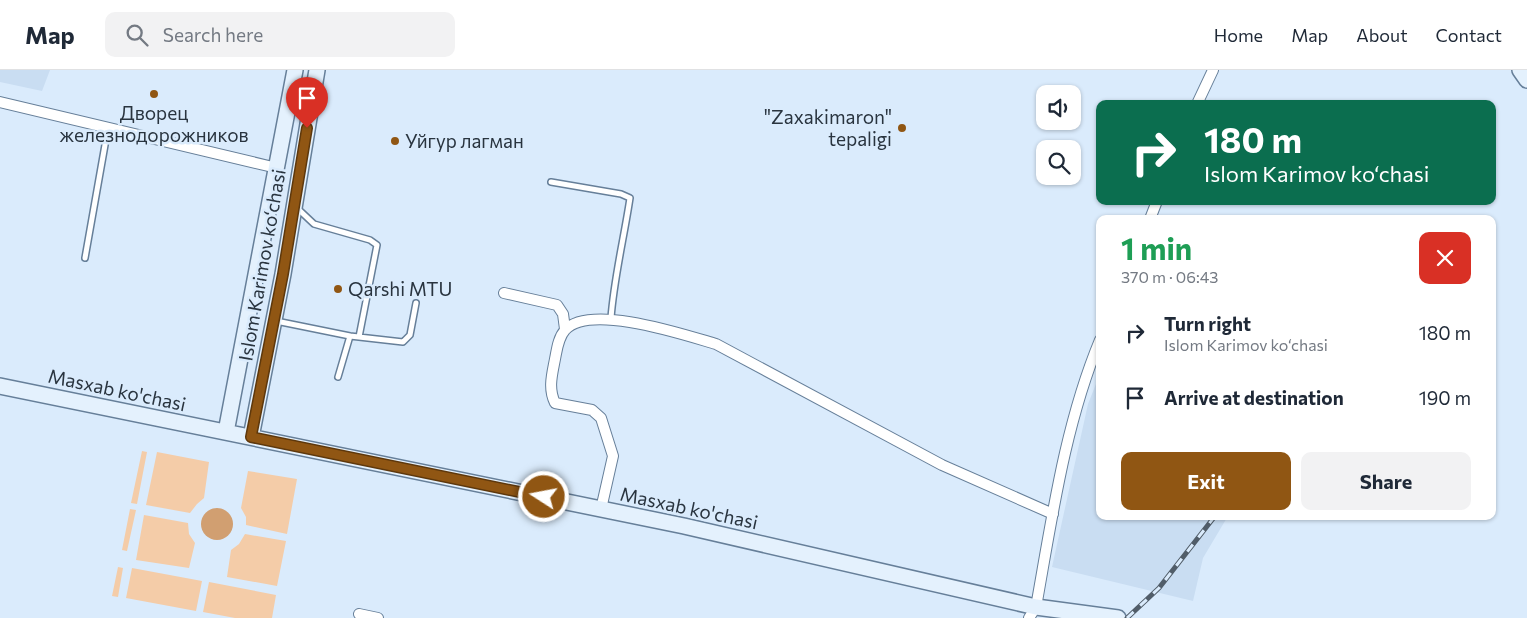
<!DOCTYPE html>
<html lang="en">
<head>
<meta charset="utf-8">
<style>
	body { margin:0; font-family:Commissioner,sans-serif; background:#f2f2f3; color:#1f2937; height:100vh; display:flex; flex-direction:column; font-size:19px; white-space:nowrap }
	* { box-sizing:border-box; margin:0 }
	p { font-size:16px; color:#747a83 }
	.icon { flex:none; width:28px; height:28px; fill:none; stroke:currentColor; stroke-width:2; stroke-linecap:round; stroke-linejoin:round }
	.map { position:relative; flex:1; overflow:hidden }
	.panel { position:absolute; left:1096px; top:145px; width:400px; height:305px; display:flex; flex-direction:column; background:#fff; border-radius:10px; box-shadow:0 1px 4px #0004 }
	.panel>* { flex:none }
	.top-card { position:absolute; left:1096px; top:30px; width:400px; height:105px; border-radius:10px; box-shadow:0 1px 4px #0004; background:#0b6e4f; color:#fff; overflow:hidden }
	.tools { position:absolute; left:1036px; top:15px; display:grid; gap:10px }
	.tools a { display:grid; place-items:center; width:45px; height:45px; border-radius:10px; background:#fff; box-shadow:0 1px 4px #0004; font-size:25px }
	.pin { position:absolute; display:grid; place-items:center; width:42px; height:42px; color:#fff; margin:-51px -21px; border-radius:50% 50% 50% 0; rotate:-45deg; box-shadow:0 0 5px #0007 }
	.pin .icon { rotate:45deg }
	.me { position:absolute; width:55px; margin:-28px; rotate:281deg; stroke-linejoin:round; filter:drop-shadow(0 0 4px #0008) }
	.turn { display:flex; align-items:center; gap:18px; height:105px; padding:0 25px; font-size:22px }
	.turn .icon { width:65px; height:65px; stroke-width:2.5 }
	.turn b { display:block; font-size:35px; line-height:42px }
	.round { display:grid; place-items:center; flex:none; width:52px; height:52px; border-radius:10px; background:#f2f2f3 }
	.head { display:flex; align-items:center; justify-content:space-between; height:85px; padding:0 25px }
	h1 { font-size:30px; font-weight:700; line-height:38px; color:#1e9e55 }
	.action { display:flex; gap:10px; margin-top:auto; padding:10px 25px }
	.action a { flex:1; height:58px; border-radius:10px; background:#905613; color:#fff; font-size:20px; font-weight:700; line-height:58px; text-align:center }
	.action a+a { background:#f2f2f3; color:#1f2937 }
	ul { padding:0; list-style:none }
	li { display:flex; align-items:center; gap:15px; height:65px; padding:0 25px }
	li div { flex:1 }
	li b { display:block; font-size:19px }
	li em { font-style:normal }
	header { display:flex; align-items:center; gap:30px; box-sizing:border-box; height:70px; padding:0 25px; background:#fff; border-bottom:1px solid #e0e1e3 }
	header strong { font-size:24px }
	nav { display:flex; gap:28px; margin-inline-start:auto; font-size:18px }
	.search { width:350px; height:45px; background:#f2f2f3; display:flex; align-items:center; gap:12px; box-sizing:border-box; padding:0 18px; border-radius:10px; color:#747a83; font-size:19px }
	.map>svg:first-child { display:block }
	.built { fill:#c9ddf2 }
	.green { fill:#f4cca8 }
	.water { fill:#d19f71 }
	.lines { fill:none; stroke-linecap:round; stroke-linejoin:round }
	.lane-casing { stroke:#667f99; stroke-width:8 }
	.street-casing { stroke:#667f99; stroke-width:12 }
	.secondary-casing { stroke:#667f99; stroke-width:18 }
	.lane { stroke:#fff; stroke-width:5 }
	.street { stroke:#fff; stroke-width:10 }
	.secondary { stroke:#e4f1fd; stroke-width:15 }
	.rail-casing { stroke:#515d69; stroke-width:5 }
	.rail { stroke:#daebfc; stroke-width:3; stroke-dasharray:9; stroke-linecap:butt }
	.route-casing { stroke:#5e380c; stroke-width:12 }
	.route { stroke:#905613; stroke-width:9 }
	.poi-dot { fill:#905613; stroke:#daebfc; stroke-width:2 }
	.labels { text-anchor:middle; stroke-width:5; stroke-linejoin:round; paint-order:stroke }
	.poi-label { font-size:19px; fill:#29343f; stroke:#daebfc; text-anchor:start }
	.street-label { font-size:19px; fill:#29343f; stroke:#daebfc }
</style>
</head>
<body>
<header>
<strong>Map</strong>
<div class="search"><svg class="icon" aria-label="search" viewBox="0 0 24 24"><circle cx="10" cy="10" r="6"/><path d="M15 15l6 6"/></svg>Search here</div>
<nav><a>Home</a><a>Map</a><a>About</a><a>Contact</a></nav>
</header>
<div class="map">
<svg width="1527" height="548" viewBox="0 0 1527 548">
	<rect width="100%" height="100%" fill="#daebfc"/>
	<path class="built" d="M0,0H50L42,21L0,12Z
		M1100,304V446H1228L1203,488L1193,531L1052,497L1088,334Z"/>
	<path class="green" d="M142,381L147,382L137,434L131,433Z
		M157,382L209,392L204,428L197,434L190,443L146,435Z
		M248,401L297,409L287,464L246,455V447L241,438Z
		M130,439L136,440L127,481L122,480Z
		M144,445L188,453L189,464L195,473L189,498L136,490Z
		M245,464L286,471L277,516L227,507L231,480L239,474Z
		M118,497L123,498L118,527L112,526Z
		M132,498L202,511L196,541L126,528Z
		M209,512L276,525L272,548H235L203,542Z"/>
	<path class="water" d="M201 454a16 16 0 1 1 32 0a16 16 0 1 1-32 0Z"/>
	<g class="lines">
		<defs>
			<path id="lane" d="M551,112L621,124L630,128C624,168 614,208 611,248
				M297,138L314,154L370,170L377,175L359,267
				M85,188L108,58
				M276,251L350,266L403,272L410,265L416,233
				M338,307L350,266"/>
			<path id="street" d="M0,32L277,98
				M1197,34L1213,0
				M1150,149L1157,131
				M504,223L557,235L563,244L565,259
				M601,439L613,386L601,348L592,340L555,333C548,318 552,305 555,289C557,279 558,268 565,260C590,233 685,265 716,274L942,395L1053,444
				M359,544L378,548
				M1029,548L1036,537C1052,448 1065,354 1100,270"/>
			<path id="secondary" d="M1520,0L1527,10
				M0,316L684,456L1036,537L1118,548
				M226,362L295,0
				M251,367L283,204L317,0"/>
		</defs>
		<use href="#lane" class="lane-casing"/>
		<use href="#street" class="street-casing"/>
		<use href="#secondary" class="secondary-casing"/>
		<use href="#lane" class="lane"/>
		<use href="#street" class="street"/>
		<use href="#secondary" class="secondary"/>
		<defs>
			<path id="rail" d="M1127,548L1159,518L1215,446"/>
		</defs>
		<use href="#rail" class="rail-casing"/>
		<use href="#rail" class="rail"/>
	</g>
	<g class="lines">
		<defs>
			<path id="route" d="M307,58L283,204L251,367L544,427"/>
		</defs>
		<use href="#route" class="route-casing"/>
		<use href="#route" class="route"/>
	</g>
	<g class="poi-dot">
		<circle cx="154" cy="24" r="5"/>
		<circle cx="902" cy="58" r="5"/>
		<circle cx="395" cy="71" r="5"/>
		<circle cx="338" cy="219" r="5"/>
	</g>
	<g class="labels">
		<g class="poi-label">
			<text x="154" y="50" text-anchor="middle">Дворец<tspan x="154" dy="22">железнодорожников</tspan></text>
			<text x="892" y="54" text-anchor="end">"Zaxakimaron"<tspan x="892" dy="22">tepaligi</tspan></text>
			<text x="405" y="78">Уйгур лагман</text>
			<text x="348" y="226">Qarshi MTU</text>
		</g>
		<g class="street-label">
			<text transform="translate(262 195) rotate(-80)" y="7">Islom Karimov ko‘chasi</text>
			<text transform="translate(117 320) rotate(12)" y="7">Masxab ko'chasi</text>
			<text transform="translate(689 438) rotate(12)" y="7">Masxab ko'chasi</text>
		</g>
	</g>
</svg>
<div class="tools">
<a><svg class="icon" aria-label="sound" viewBox="0 0 24 24"><path d="M4 9h4l5-4v14l-5-4H4zM17 9q2 3 0 6"/></svg></a>
<a><svg class="icon" aria-label="search" viewBox="0 0 24 24"><circle cx="10" cy="10" r="6"/><path d="M15 15l6 6"/></svg></a>
</div>
<div class="pin" style="left:307px;top:58px;background:#d93025"><svg class="icon" aria-label="arrive" viewBox="0 0 24 24"><path d="M6 21V4h12l-3 4 3 4H6"/></svg></div>
<svg class="me" style="left:544px;top:427px" viewBox="-20 -20 40 40"><circle r="17" fill="#905613" stroke="#fff" stroke-width="3"/><path d="M0-11L8 9 0 5-8 9z" fill="#fff"/></svg>
<div class="top-card">
<div class="turn"><svg class="icon" aria-label="right" viewBox="0 0 24 24"><path d="M7 20v-9h11M14 6l5 5-5 5"/></svg><div><b>180 m</b>Islom Karimov ko‘chasi</div></div>
</div>
<section class="panel">
<div class="head"><div><h1>1 min</h1><p>370 m · 06:43</p></div><a class="round" style="background:#d93025;color:#fff"><svg class="icon" aria-label="close" viewBox="0 0 24 24"><path d="M6 6l12 12M18 6L6 18"/></svg></a></div>
<ul>
<li><svg class="icon" aria-label="right" viewBox="0 0 24 24"><path d="M7 20v-9h11M14 6l5 5-5 5"/></svg><div><b>Turn right</b><p>Islom Karimov ko‘chasi</p></div><em>180 m</em></li>
<li><svg class="icon" aria-label="arrive" viewBox="0 0 24 24"><path d="M6 21V4h12l-3 4 3 4H6"/></svg><div><b>Arrive at destination</b></div><em>190 m</em></li>
</ul>
<div class="action"><a>Exit</a><a>Share</a></div>
</section>
</div>
</body>
</html>
